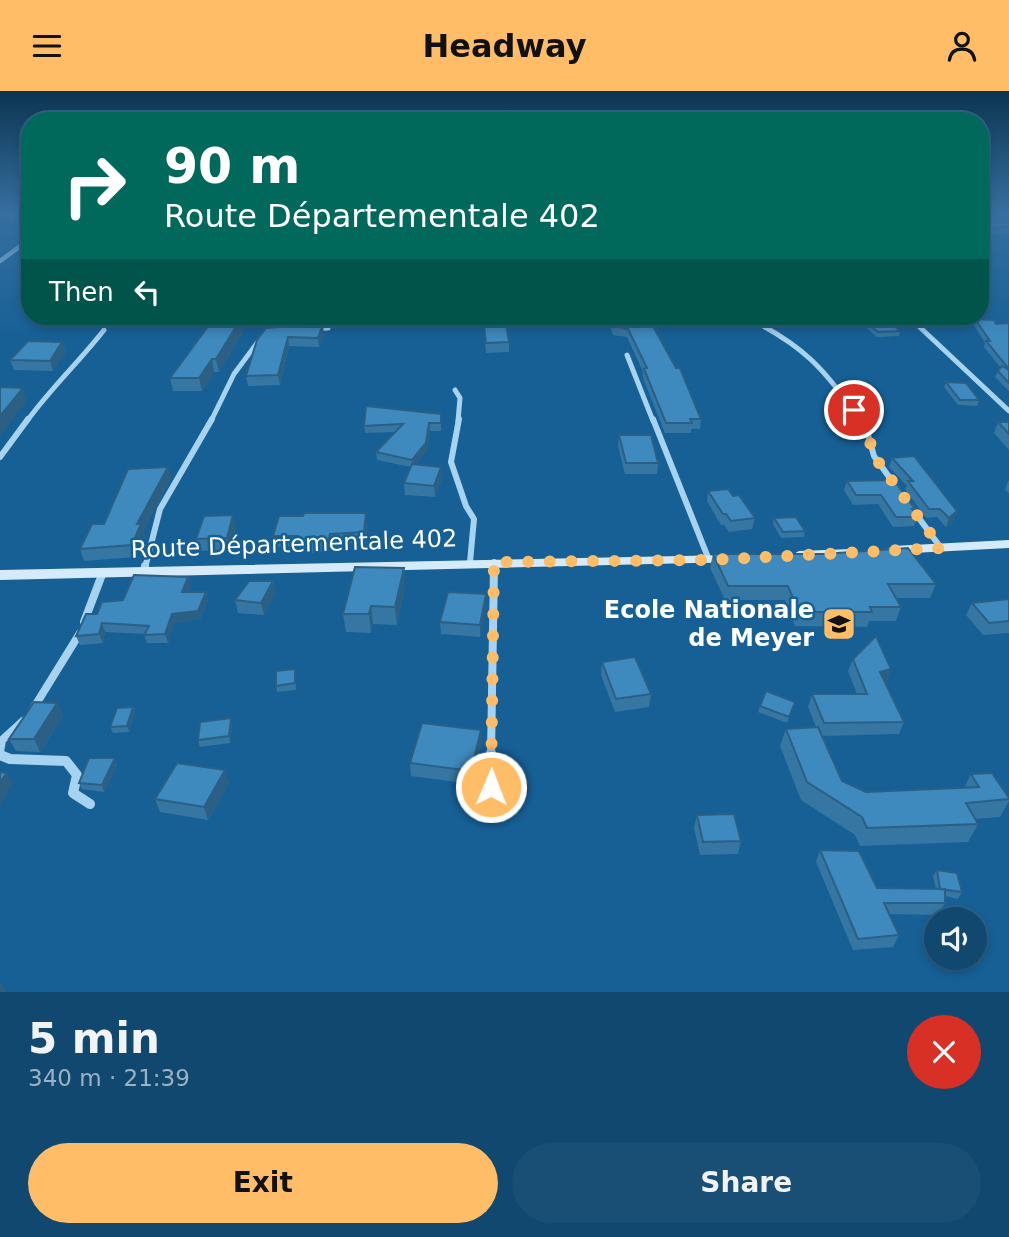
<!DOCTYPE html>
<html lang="en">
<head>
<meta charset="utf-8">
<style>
	body { margin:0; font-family:"DejaVu Sans",sans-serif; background:#194f75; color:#f1f3f6; height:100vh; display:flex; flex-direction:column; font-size:26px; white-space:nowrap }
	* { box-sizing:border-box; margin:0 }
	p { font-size:23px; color:#9cb2c3 }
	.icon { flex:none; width:38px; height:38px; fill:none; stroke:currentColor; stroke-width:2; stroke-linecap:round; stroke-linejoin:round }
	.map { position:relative; height:901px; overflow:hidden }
	.sheet { display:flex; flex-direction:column; background:#104870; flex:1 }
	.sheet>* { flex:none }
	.top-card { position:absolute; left:21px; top:21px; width:968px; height:214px; border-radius:28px; box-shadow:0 4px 10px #0003,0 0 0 2px #306083; background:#00695c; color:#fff; overflow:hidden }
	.controls { position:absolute; left:924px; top:816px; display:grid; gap:14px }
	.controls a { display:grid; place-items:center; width:63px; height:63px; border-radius:50%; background:#104870; box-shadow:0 4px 10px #0003,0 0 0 2px #306083; font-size:35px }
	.pin { position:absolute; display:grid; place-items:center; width:60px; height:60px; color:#fff; margin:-30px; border:4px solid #fff; border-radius:50%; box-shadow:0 2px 7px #0007 }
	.me { position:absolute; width:77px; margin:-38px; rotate:1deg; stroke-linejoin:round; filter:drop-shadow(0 0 5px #0008) }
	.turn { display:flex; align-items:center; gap:24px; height:147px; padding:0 28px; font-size:32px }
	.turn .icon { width:91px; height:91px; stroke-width:2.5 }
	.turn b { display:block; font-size:49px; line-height:60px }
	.then { display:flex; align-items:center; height:66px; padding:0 28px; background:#0003; gap:14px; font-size:26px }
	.round { display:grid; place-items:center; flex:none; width:74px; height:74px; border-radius:37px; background:#194f75 }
	.summary { display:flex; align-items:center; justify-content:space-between; height:119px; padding:0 28px }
	h1 { font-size:42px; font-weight:600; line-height:52px }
	.primary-button { display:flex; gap:14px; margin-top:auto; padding:14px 28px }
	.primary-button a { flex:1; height:80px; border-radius:42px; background:#ffbd67; color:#111; font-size:28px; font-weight:600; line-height:80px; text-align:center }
	.primary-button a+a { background:#194f75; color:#f1f3f6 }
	header { display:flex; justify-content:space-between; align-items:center; height:91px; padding:0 28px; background:#ffbd67; color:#111; font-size:32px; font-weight:600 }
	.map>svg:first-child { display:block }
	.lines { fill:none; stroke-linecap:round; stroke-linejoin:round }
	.service { stroke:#a7d3f1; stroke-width:2.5 }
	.minor-far4 { stroke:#a7d3f1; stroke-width:4.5 }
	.minor-far3 { stroke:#a7d3f1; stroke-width:5 }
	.minor-far2 { stroke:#a7d3f1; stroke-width:6 }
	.minor-far1 { stroke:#a7d3f1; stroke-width:8 }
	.minor { stroke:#a7d3f1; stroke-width:10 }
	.secondary { fill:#d5ebfc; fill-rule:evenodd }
	.wall { fill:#3576a3 }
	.shaded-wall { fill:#2b6084 }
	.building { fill:#3e89bd; stroke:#2b6084; stroke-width:2 }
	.route { stroke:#ffbd67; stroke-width:12; stroke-dasharray:0 21.6 }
	.labels { text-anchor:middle; stroke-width:5; stroke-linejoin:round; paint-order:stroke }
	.street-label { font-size:24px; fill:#fff; stroke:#166096 }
	.poi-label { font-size:24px; font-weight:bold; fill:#fff; stroke:#166096; text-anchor:end }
</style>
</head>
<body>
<header><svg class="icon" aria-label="menu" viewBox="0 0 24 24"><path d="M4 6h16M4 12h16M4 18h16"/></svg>Headway<svg class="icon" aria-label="person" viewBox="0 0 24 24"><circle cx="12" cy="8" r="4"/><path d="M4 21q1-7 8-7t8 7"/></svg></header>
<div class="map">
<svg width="1009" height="901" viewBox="0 0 1009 901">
	<rect width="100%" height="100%" fill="#166096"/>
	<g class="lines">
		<path class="service" d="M980,152L985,156L980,157"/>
		<path class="minor-far4" d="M0,170L30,148"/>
		<path class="minor-far3" d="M746,226C805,255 823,277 861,330
			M909,226L1009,320
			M314,238L328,237
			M627,264L653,330
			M455,299L460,307L458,330
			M27,330C51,297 79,271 104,239
			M211,330L234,283L260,248"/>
		<path class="minor-far2" d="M459,328L451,371L466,415L474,428L470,471
			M653,328L709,469
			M860,328L866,337L874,365L897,397
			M0,366L28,328
			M910,415L941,457
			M145,477L160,418L212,328
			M494,477V471"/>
		<path class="minor-far1" d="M144,480L145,475
			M84,531L103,481
			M33,618L80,542
			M0,661L2,649L23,630
			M491,664L494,475"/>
		<path class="minor" d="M0,664L10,668L66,670L77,684L73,702L90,713
			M491,696V662"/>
		<path class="secondary" d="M1009,449V457L893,463L886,459L893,455Z
			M852,458L857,459L859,462L857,465L799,468L792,464L799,460Z
			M730,464L735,465L737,468L735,471L0,489V479Z"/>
	</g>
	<path class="wall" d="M980,123L1002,124L1000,131L980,130Z
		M980,130L1009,132V143L980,144Z
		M264,226H329V227L328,232L266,236Z
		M607,226H638L701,328L700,338H691V342H665L643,287V281L627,246L613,244Z
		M861,227L900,240L899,245L877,246L860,231Z
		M250,228L219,281H214L202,300H173L170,287Z
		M975,228L996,233L1009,232V300L995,286L998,280L1001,277L984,256L985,252L974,234Z
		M484,234L509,251V261L486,262Z
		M324,243L319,256L289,255L280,294L248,295L246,285L257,249Z
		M62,251L66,261L53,280L14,279L10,269Z
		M946,291L979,309L977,315L958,314L944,296Z
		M441,323V340H430L427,360L415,374L442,387L435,406L405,404L404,392L411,376L377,369L376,361L395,341L365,342L364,335Z
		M998,331H1009V359L994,342Z
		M619,344L658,372L657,383H625L618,355Z
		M892,367L954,429L946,436L937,426L926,427L905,398L907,395L889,376Z
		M171,387L143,440L145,445L136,466L84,470L80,458L104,433Z
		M847,390L915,418L914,421L918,426L914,435L893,436L878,413L853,414L844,399Z
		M1008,390H1009V402L1005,399Z
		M708,400L733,405L755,427L752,438L729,441L724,434H721L707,410Z
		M774,427L805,440L804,446L781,447L773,433Z
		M367,432L366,452L331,453L329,460L298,463L297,455L275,456L273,445Z
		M236,436L230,459L199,460L196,448Z
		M713,463L936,493L930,507H896L901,516L896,530H869L867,536L795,535L785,509H725L710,477Z
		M188,486L191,495L188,501H206L208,509L200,528L174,532L168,552H147L144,543L105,541L103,552L80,554L76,545L97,523L123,509Z
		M273,490L275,502L264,524L238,522L235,509Z
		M405,495L397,534L373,533L371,542L346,541L343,523Z
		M486,503V515L480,546L441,543L440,531Z
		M1009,508V542L983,544L966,524L972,512Z
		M853,568L887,591L885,592L904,631L899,643L822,645L842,690L866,701L964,697L971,683L1009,707V710L1000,726L975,728L978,733L968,751L860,755L855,744L801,709L780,655L786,638L816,636L808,616L812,603H857L848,580Z
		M602,571L651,603L649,616L615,621L601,584Z
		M295,578L296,599L277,601L276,595Z
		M57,612L63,625L40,661L16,660L9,648Z
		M760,615L793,617L787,632L758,621Z
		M133,616L135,622L129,641L113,642L110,636Z
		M231,627L232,634L230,652L200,656L198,649Z
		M481,652L472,693L411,685L410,672Z
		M115,667L117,674L104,701L82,698L79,692Z
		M229,692L208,729L160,721L155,708Z
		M697,724L741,750L738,763L700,764L694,737Z
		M820,759L877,797L936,798L933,785L937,779L962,801L958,808L945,805V812L938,824L889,823L899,844L893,856L853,859L816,771Z"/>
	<path class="shaded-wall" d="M242,226H249L250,228L219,281L216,268Z
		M323,233L324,243L319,256L318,247Z
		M288,246L289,255L280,294L278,284Z
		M62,251L66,261L53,280L50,270Z
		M212,268L214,281L202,300L199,287Z
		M23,297L27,310L0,345V325Z
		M429,332L430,340L427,360L413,376L412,369Z
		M168,376L171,387L143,440L145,445L136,466L132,454L137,433Z
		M441,376L442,387L435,406L434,395Z
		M957,420L954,429L946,436L949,427Z
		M366,422L367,432L366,452L364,441Z
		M233,424L236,436L230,459L227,447Z
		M330,443L331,453L329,460L328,450Z
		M404,477L405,495L397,534L395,516Z
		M188,486L191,495L184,509L182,501Z
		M273,490L275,502L264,524L261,512Z
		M206,501L208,509L200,528L174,532L168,552L165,543L172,523Z
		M486,503V515L480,546V534Z
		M371,515L373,533L371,542L369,523Z
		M102,532L105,541L103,552L99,543Z
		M891,578L887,591L875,594L880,581Z
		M57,612L63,625L40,661L34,648Z
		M133,616L135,622L129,641L127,635Z
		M231,627L232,634L230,652L229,645Z
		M481,639V652L472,693L471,680Z
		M115,667L117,674L104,701L102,694Z
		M225,679L229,692L208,729L204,716Z
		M7,682L13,694L0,714V691Z
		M0,890L6,899L5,901H0Z"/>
	<path class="building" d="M980,123H999L1002,124H981L980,128Z
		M980,130L1009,132V136L980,137Z
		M215,226H242L216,268H212L199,287H170Z
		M610,226H638L639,228H649L676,277H680L701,328H690L692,332H666L644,278L647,277L628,238L613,235Z
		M884,226L900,240L878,241L861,227Z
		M975,228L994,229L996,233L1009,232V278L986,250H990Z
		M323,233L318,247L288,246L278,284L246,285L257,249L266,237Z
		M506,233L509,251L486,252L484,234Z
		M28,250L62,251L50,270L10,269Z
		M1002,275L1009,279V292L998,280Z
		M946,291L966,292L979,309H960Z
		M0,296L23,297L0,325Z
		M366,315L441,323V332H429L426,352L412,369L376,361L403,333L364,335Z
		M998,331H1009V343Z
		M619,344H651L658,372H626Z
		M914,365L957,420L949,427L940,418H929L908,390H913L892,367Z
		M412,373L441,376L434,395L404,392Z
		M168,376L137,433H141L132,454L80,458L92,433H104L128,378Z
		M894,389L915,418H912L918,426H896L881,404H856L847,390Z
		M728,398L733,405L739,404L755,427L731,430L726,423H723L708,400Z
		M304,422H366L364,441L330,443L328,450L296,452L298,445H273L279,425H303Z
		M233,424L227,447L196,448L204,425Z
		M796,426L805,440L783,441L774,427Z
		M908,457L936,493H888L901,516H870L872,521H799L788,495H728L713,463H823Z
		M355,476L404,477L395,516L371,515L369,523H343Z
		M134,484L188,486L182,501H206L198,520L172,523L165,543L144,544L149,535L102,532L99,543L76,545L86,523H97L102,511L123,509Z
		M249,490H273L261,512L235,509Z
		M448,501L486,503L480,534L440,531Z
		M1009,508V530L989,532L972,512Z
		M876,545L891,578L880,581L904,631L824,632L812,603H867L853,568Z
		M635,566L651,603L616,608L602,571Z
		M295,578V592L276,595V580Z
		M766,600L795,611L789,626L760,615Z
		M34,611L57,612L34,648H9Z
		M133,616L127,635L110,636L117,617Z
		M231,627L229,645L198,649L200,631Z
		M422,632L481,639L471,680L410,672Z
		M818,636L842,690L866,701L979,696L971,683L992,682L1009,707V708L966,712L978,733L867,737L862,726L807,691L786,638Z
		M89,667H115L102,694L79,692Z
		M177,672L225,679L204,716L155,708Z
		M0,681L7,682L0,691Z
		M734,723L741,750L703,751L697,724Z
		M820,759L859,760L877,797L945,798V812H884L899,844L858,848Z
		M937,779L957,782L962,801L940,798Z"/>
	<linearGradient id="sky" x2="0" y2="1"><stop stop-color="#0c3552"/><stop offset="0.49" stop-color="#366fa0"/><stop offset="1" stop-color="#366fa0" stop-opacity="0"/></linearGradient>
	<rect width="1009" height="249" fill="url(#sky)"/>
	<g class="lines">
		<path class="route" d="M491,696L494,471L709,469L941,457L874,365L866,337L854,319"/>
	</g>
	<defs>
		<symbol id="school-square" viewBox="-11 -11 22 22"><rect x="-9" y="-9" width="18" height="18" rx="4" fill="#ffbd67" stroke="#166096"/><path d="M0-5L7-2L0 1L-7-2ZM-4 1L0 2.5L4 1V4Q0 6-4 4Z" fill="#111"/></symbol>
	</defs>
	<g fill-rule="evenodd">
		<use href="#school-square" x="820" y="514" width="38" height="38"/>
	</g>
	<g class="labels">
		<g class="street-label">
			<text transform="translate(294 453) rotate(-2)" y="8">Route Départementale 402</text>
		</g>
		<g class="poi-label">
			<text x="814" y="527">Ecole Nationale<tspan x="814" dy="28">de Meyer</tspan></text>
		</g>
	</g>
</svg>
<div class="controls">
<a><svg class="icon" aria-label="sound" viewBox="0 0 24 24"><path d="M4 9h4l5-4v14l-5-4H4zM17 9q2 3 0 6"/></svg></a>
</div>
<div class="pin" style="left:854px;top:319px;background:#d93025"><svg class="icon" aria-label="arrive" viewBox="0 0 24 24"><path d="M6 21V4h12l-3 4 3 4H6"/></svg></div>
<svg class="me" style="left:491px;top:696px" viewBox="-20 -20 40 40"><circle r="17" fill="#ffbd67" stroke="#fff" stroke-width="3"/><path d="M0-11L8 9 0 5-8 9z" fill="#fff"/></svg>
<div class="top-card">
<div class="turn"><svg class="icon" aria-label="right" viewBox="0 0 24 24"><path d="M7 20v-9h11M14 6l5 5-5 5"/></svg><div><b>90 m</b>Route Départementale 402</div></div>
<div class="then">Then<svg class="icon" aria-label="left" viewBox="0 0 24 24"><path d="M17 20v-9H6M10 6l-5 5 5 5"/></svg></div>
</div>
</div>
<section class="sheet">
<div class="summary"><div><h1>5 min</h1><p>340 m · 21:39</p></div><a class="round" style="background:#d93025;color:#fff"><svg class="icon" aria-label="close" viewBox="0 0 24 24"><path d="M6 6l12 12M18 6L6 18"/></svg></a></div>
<div class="primary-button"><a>Exit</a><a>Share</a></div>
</section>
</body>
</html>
